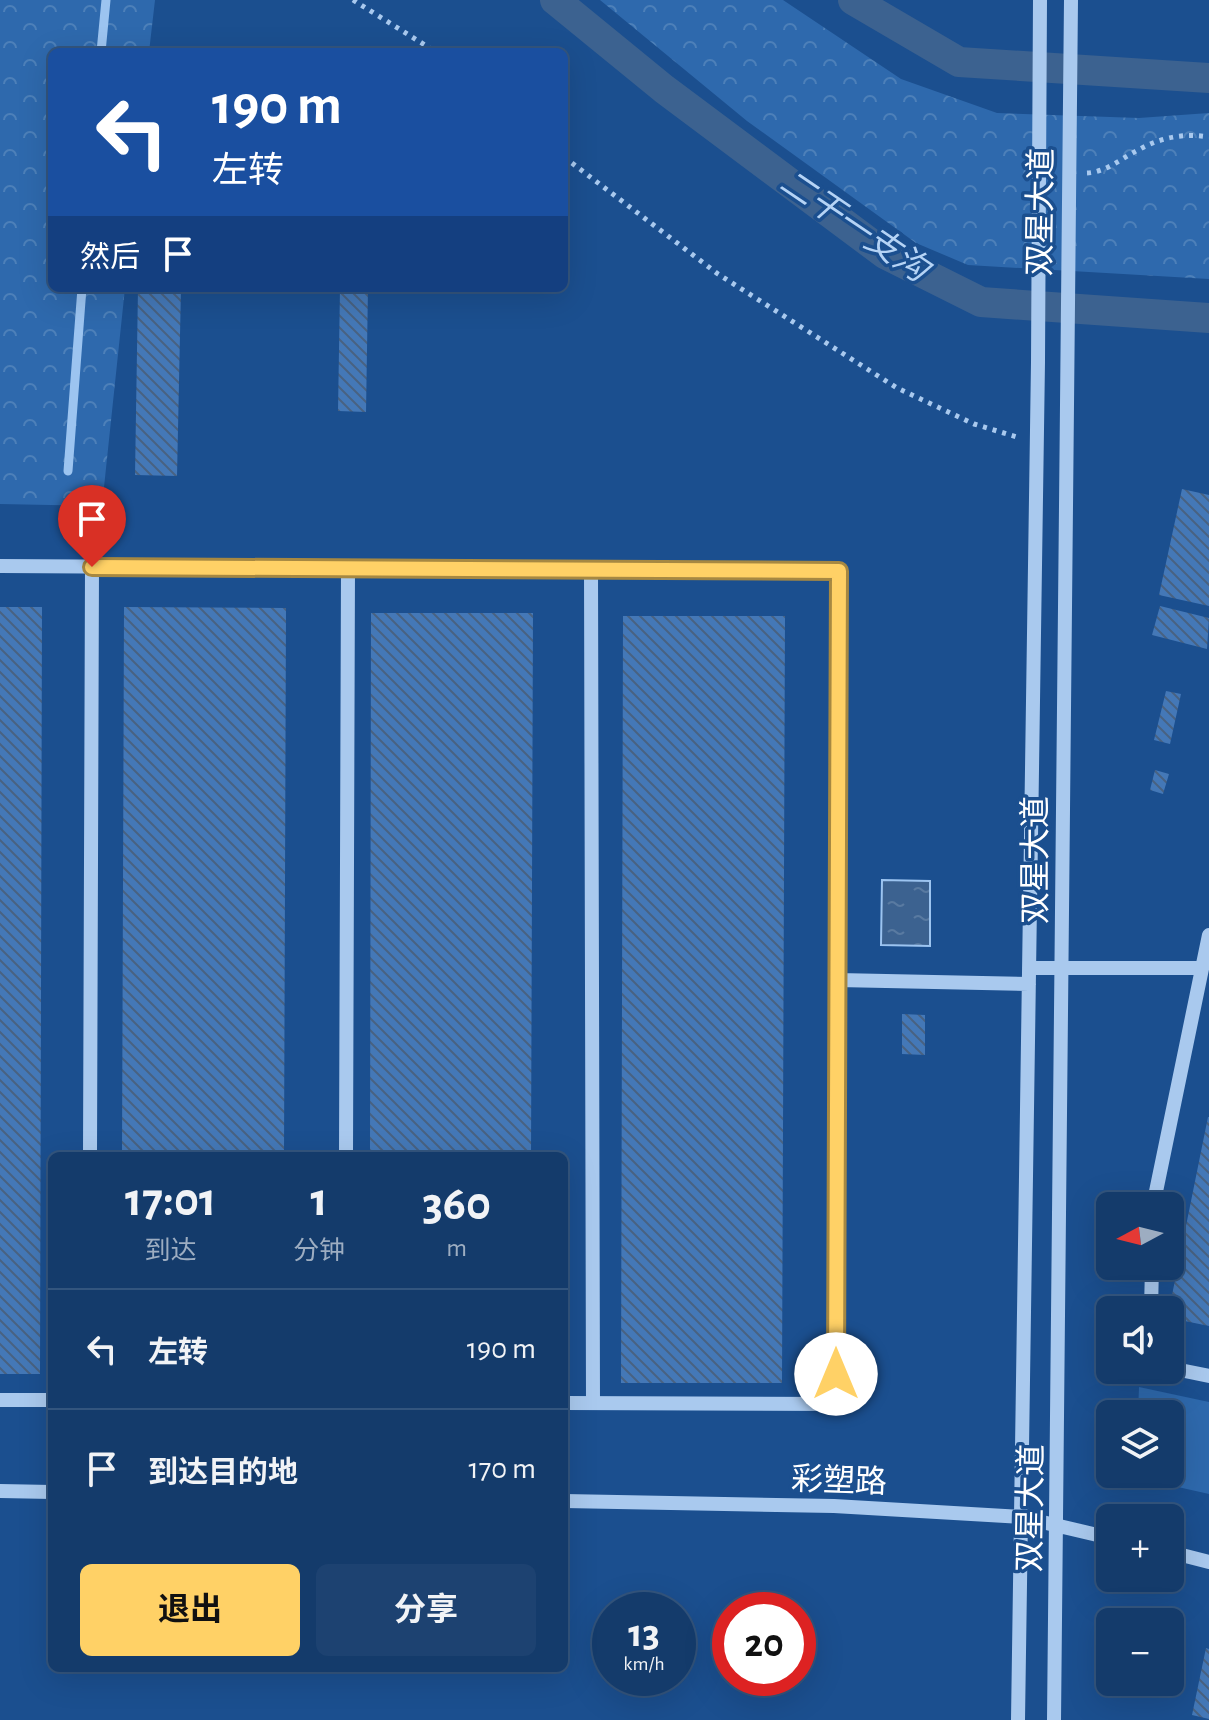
<!DOCTYPE html>
<html lang="zh">
<head>
<meta charset="utf-8">
<style>
	body { margin:0; font-family:"Alegreya Sans","Noto Sans SC",sans-serif; background:#1d4271; color:#f1f3f6; height:100vh; display:flex; flex-direction:column; font-size:30px; white-space:nowrap }
	* { box-sizing:border-box; margin:0 }
	p { font-size:26px; color:#9dadc1 }
	.icon { flex:none; width:44px; height:44px; fill:none; stroke:currentColor; stroke-width:2; stroke-linecap:round; stroke-linejoin:round }
	.map { position:relative; flex:1; overflow:hidden }
	.sheet { position:absolute; left:48px; top:1152px; width:520px; height:520px; display:flex; flex-direction:column; background:#143b6b; border-radius:12px; box-shadow:0 8px 32px #0002,0 0 0 2px #33557e }
	.sheet>* { flex:none }
	.guide { position:absolute; left:48px; top:48px; width:520px; height:244px; border-radius:12px; box-shadow:0 8px 32px #0002,0 0 0 2px #33557e; background:#1a4fa0; color:#fff; overflow:hidden }
	.needle { width:52px; rotate:263deg }
	.fabs { position:absolute; left:1096px; top:1192px; display:grid; gap:16px }
	.fabs a { display:grid; place-items:center; width:88px; height:88px; border-radius:12px; background:#143b6b; box-shadow:0 8px 32px #0002,0 0 0 2px #33557e; font-size:40px }
	.speed { position:absolute; left:592px; top:1592px; display:flex; gap:16px; font-size:40px; font-weight:700; text-align:center }
	.speed>* { display:grid; place-content:center; width:104px; height:104px; border-radius:50%; background:#143b6b; box-shadow:0 8px 32px #0002,0 0 0 2px #33557e; line-height:1 }
	.speed small { font-size:20px; font-weight:400 }
	.speed .limit { border:12px solid #d22; background:#fff; color:#111 }
	.pin { position:absolute; display:grid; place-items:center; width:68px; height:68px; color:#fff; margin:-82px -34px; border-radius:50% 50% 50% 0; rotate:-45deg; box-shadow:0 0 8px #0007 }
	.pin .icon { rotate:45deg }
	.me { position:absolute; width:88px; margin:-44px; rotate:0deg; stroke-linejoin:round; filter:drop-shadow(0 0 6px #0008) }
	.turn { display:flex; align-items:center; gap:28px; height:168px; padding:0 32px; font-size:36px }
	.turn .icon { width:104px; height:104px; stroke-width:2.5 }
	.turn b { display:block; font-size:56px; line-height:68px }
	.then { display:flex; align-items:center; height:76px; padding:0 32px; background:#0003; gap:16px; font-size:30px }
	.eta { display:flex; justify-content:space-evenly; align-items:center; height:136px; text-align:center }
	.eta b { font-size:48px; font-weight:700; line-height:56px }
	.button { display:flex; gap:16px; margin-top:auto; padding:16px 32px }
	.button a { flex:1; height:92px; border-radius:12px; background:#ffd166; color:#111; font-size:32px; font-weight:700; line-height:92px; text-align:center }
	.button a+a { background:#1d4271; color:#f1f3f6 }
	ul { padding:0; list-style:none }
	li { display:flex; align-items:center; gap:24px; height:120px; padding:0 32px; border-top:2px solid #33557e }
	li div { flex:1 }
	li b { display:block; font-size:30px }
	li em { font-style:normal }
	.map>svg:first-child { display:block }
	.grass { fill:#2e69ad }
	.forest { fill:url(#forest-crowns) }
	.water { fill:url(#water-ripples); stroke:#9cc4f0; stroke-width:2 }
	.lines { fill:none; stroke-linecap:round; stroke-linejoin:round }
	.stream { stroke:#9cc4f0; stroke-width:9 }
	.canal { stroke:#3c6290; stroke-width:30 }
	.building { fill:url(#building-back-hatch) }
	.path { stroke:#a9c9ee; stroke-width:5; stroke-dasharray:4 6; stroke-linecap:butt }
	.minor { stroke:#a9c9ee; stroke-width:14 }
	.route-casing { stroke:#a68842; stroke-width:20 }
	.route { stroke:#ffd166; stroke-width:14 }
	.labels { text-anchor:middle; stroke-width:7; stroke-linejoin:round; paint-order:stroke }
	.street-label { font-size:32px; fill:#fff; stroke:#1b4f8f }
	.water-label { font-size:34px; font-style:italic; fill:#b5d3f5; stroke:#1b4f8f }
</style>
</head>
<body>
<div class="map">
<svg width="1209" height="1720" viewBox="0 0 1209 1720">
	<defs>
		<pattern id="forest-crowns" width="20" height="18" patternUnits="userSpaceOnUse" patternTransform="scale(2)"><rect width="20" height="18" fill="#2e69ad"/><path d="M2 6a3 3 0 1 1 6 0M12 15a3 3 0 1 1 6 0" fill="none" stroke="#4d80b9"/></pattern>
		<pattern id="water-ripples" width="26" height="14" patternUnits="userSpaceOnUse" patternTransform="scale(2)"><rect width="26" height="14" fill="#3c6290"/><path d="M2 4q2-2 4 0t4 0M15 11q2-2 4 0t4 0" fill="none" stroke="#597aa1"/></pattern>
		<pattern id="building-back-hatch" width="6" height="6" patternUnits="userSpaceOnUse" patternTransform="scale(2)"><rect width="6" height="6" fill="#4478b7"/><path d="M-1 5l2 2M0 0l6 6M5-1l2 2" fill="none" stroke="#486282"/></pattern>
	</defs>
	<rect width="100%" height="100%" fill="#1b4f8f"/>
	<path class="grass" d="M1139,1387L1209,1402V1494L1138,1478V1474H1170V1414H1138Z"/>
	<path class="forest" d="M0,0H155L149,52H52V288H125L102,506L0,504Z
		M600,0H783L901,79L997,113L1139,118L1209,113V279L968,265L916,243L747,121Z"/>
	<path class="water" d="M882,880L930,881V946L881,945Z"/>
	<g class="lines">
		<path class="stream" d="M101,52L106,0
			M68,471L82,288"/>
		<path class="canal" d="M555,0L664,89L885,254L981,302L1209,318
			M853,0L959,62L1209,78"/>
	</g>
	<path class="building" d="M138,288H181L177,476L135,475Z
		M340,288H368L366,412L338,411Z
		M1182,489L1209,495V606L1159,595Z
		M1160,606L1209,618L1207,649L1152,635Z
		M0,607H42L40,1374H0Z
		M124,607L286,608L284,1156H122Z
		M371,613H533L531,1156H370Z
		M623,616H785L782,1383H621Z
		M1166,691L1181,694L1170,744L1154,740Z
		M1155,770L1169,774L1163,794L1150,790Z
		M902,1014L925,1015V1055L902,1054Z
		M1208,1117H1209V1326L1170,1318L1169,1310Z
		M1206,1648L1209,1649V1719L1192,1715Z"/>
	<g class="lines">
		<path class="path" d="M353,0L436,52
			M564,157L718,274L897,388L974,424L1017,437
			M1087,173C1107,172 1123,157 1140,149C1162,137 1185,133 1209,137"/>
		<path class="minor" d="M0,566L839,571L836,1404L564,1403
			M591,569L593,1403
			M1029,968H1202
			M838,980L1029,984
			M90,1156L92,567
			M346,1156L348,568
			M1153,1206L1209,935
			M1151,1310L1152,1266
			M1170,1368L1209,1376
			M0,1400H52
			M0,1491L52,1492
			M564,1501L834,1506L1021,1517L1110,1538
			M1170,1552L1209,1562
			M1018,1720L1038,362L1040,0
			M1054,1720L1071,0"/>
	</g>
	<g class="lines">
		<defs>
			<path id="route" d="M92,567L839,571L836,1374"/>
		</defs>
		<use href="#route" class="route-casing"/>
		<use href="#route" class="route"/>
	</g>
	<g class="labels">
		<g class="street-label">
			<text transform="translate(1040 212) rotate(-89)" y="11">双星大道</text>
			<text transform="translate(1035 860) rotate(-90)" y="11">双星大道</text>
			<text transform="translate(839 1480) rotate(2)" y="11">彩塑路</text>
			<text transform="translate(1030 1508) rotate(-89)" y="11">双星大道</text>
		</g>
		<g class="water-label">
			<text transform="translate(855 225) rotate(34)" y="12">二干一支沟</text>
		</g>
	</g>
</svg>
<div class="fabs">
<a><svg class="needle" viewBox="-14 -14 28 28"><path d="M0-13l5 13h-10z" fill="#e53935"/><path d="M0 13l5-13h-10z" fill="#9dadc1"/></svg></a>
<a><svg class="icon" aria-label="sound" viewBox="0 0 24 24"><path d="M4 9h4l5-4v14l-5-4H4zM17 9q2 3 0 6"/></svg></a>
<a><svg class="icon" aria-label="layers" viewBox="0 0 24 24"><path d="M12 4l9 5-9 5-9-5zM3 14l9 5 9-5"/></svg></a>
<a>+</a>
<a>−</a>
</div>
<div class="speed"><div>13<small>km/h</small></div><div class="limit">20</div></div>
<div class="pin" style="left:92px;top:567px;background:#d93025"><svg class="icon" aria-label="arrive" viewBox="0 0 24 24"><path d="M6 21V4h12l-3 4 3 4H6"/></svg></div>
<svg class="me" style="left:836px;top:1374px" viewBox="-20 -20 40 40"><circle r="19" fill="#fff"/><path d="M0-13L10 11 0 6-10 11z" fill="#ffd166"/></svg>
<div class="guide">
<div class="turn"><svg class="icon" aria-label="left" viewBox="0 0 24 24"><path d="M17 20v-9H6M10 6l-5 5 5 5"/></svg><div><b>190 m</b>左转</div></div>
<div class="then">然后<svg class="icon" aria-label="arrive" viewBox="0 0 24 24"><path d="M6 21V4h12l-3 4 3 4H6"/></svg></div>
</div>
<section class="sheet">
<div class="eta">
<div><b>17:01</b><p>到达</p></div>
<div><b>1</b><p>分钟</p></div>
<div><b>360</b><p>m</p></div>
</div>
<ul>
<li><svg class="icon" aria-label="left" viewBox="0 0 24 24"><path d="M17 20v-9H6M10 6l-5 5 5 5"/></svg><div><b>左转</b></div><em>190 m</em></li>
<li><svg class="icon" aria-label="arrive" viewBox="0 0 24 24"><path d="M6 21V4h12l-3 4 3 4H6"/></svg><div><b>到达目的地</b></div><em>170 m</em></li>
</ul>
<div class="button"><a>退出</a><a>分享</a></div>
</section>
</div>
</body>
</html>
